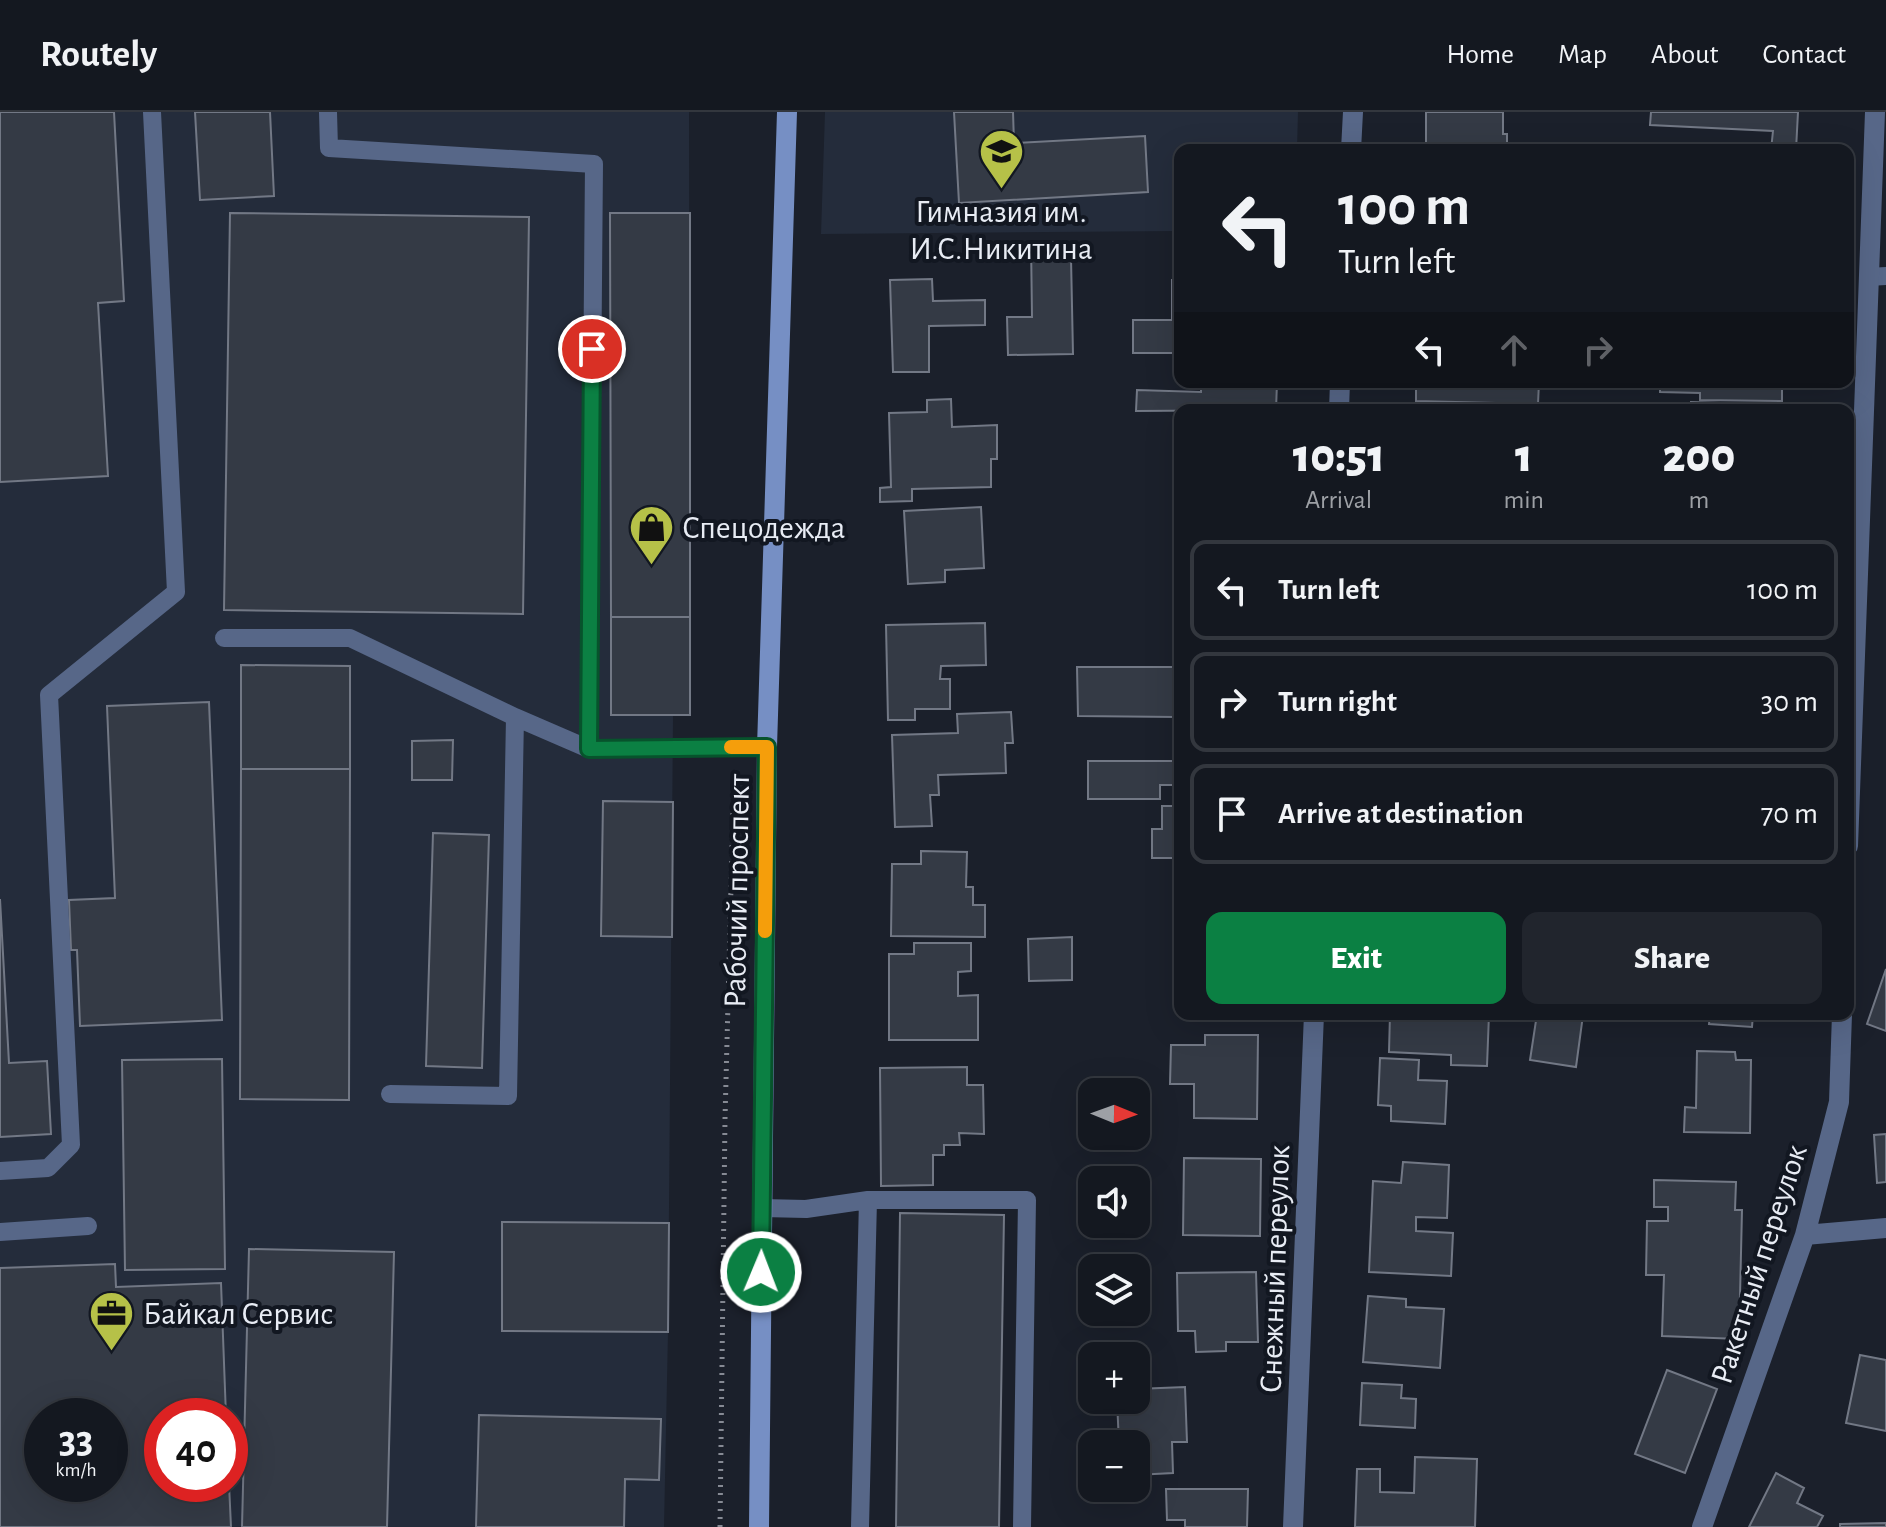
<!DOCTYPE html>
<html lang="en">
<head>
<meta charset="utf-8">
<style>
	body { margin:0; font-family:"Alegreya Sans",sans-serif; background:#21252d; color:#f1f3f6; height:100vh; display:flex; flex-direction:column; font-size:30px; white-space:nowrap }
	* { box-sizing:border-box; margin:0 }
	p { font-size:26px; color:#9da0a5 }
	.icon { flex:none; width:44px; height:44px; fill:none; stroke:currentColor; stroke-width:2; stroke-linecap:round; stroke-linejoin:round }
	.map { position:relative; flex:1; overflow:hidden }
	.side { position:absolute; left:1174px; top:292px; width:680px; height:616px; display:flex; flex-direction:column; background:#141820; border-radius:16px; box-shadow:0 8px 32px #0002,0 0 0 2px #33373e }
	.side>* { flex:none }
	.banner { position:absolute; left:1174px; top:32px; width:680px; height:244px; border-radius:16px; box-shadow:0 8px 32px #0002,0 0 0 2px #33373e; background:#141820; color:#f1f3f6; overflow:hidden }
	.needle { width:52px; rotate:91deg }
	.buttons { position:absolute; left:1078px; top:966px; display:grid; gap:16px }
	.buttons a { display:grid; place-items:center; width:72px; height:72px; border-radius:16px; background:#141820; box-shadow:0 8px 32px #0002,0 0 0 2px #33373e; font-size:40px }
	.speed { position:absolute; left:24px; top:1286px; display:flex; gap:16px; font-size:40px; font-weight:700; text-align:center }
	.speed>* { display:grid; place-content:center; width:104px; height:104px; border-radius:50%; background:#141820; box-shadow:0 8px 32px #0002,0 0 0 2px #33373e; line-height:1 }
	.speed small { font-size:20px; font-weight:400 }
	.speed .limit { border:12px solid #d22; background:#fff; color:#111 }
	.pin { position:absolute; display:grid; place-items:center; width:68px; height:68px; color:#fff; margin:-34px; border:4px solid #fff; border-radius:50%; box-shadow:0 2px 8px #0007 }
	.me { position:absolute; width:88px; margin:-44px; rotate:1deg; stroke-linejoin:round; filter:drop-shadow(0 0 6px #0008) }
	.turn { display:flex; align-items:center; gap:28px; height:168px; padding:0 32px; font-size:36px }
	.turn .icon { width:104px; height:104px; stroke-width:2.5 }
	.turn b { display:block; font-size:56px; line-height:68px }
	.lanes { display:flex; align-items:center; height:76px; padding:0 32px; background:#0003; justify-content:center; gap:40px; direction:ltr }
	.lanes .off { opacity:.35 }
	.eta { display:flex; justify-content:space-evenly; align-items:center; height:136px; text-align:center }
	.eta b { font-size:48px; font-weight:800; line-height:56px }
	.action { display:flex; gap:16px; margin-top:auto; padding:16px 32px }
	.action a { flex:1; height:92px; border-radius:16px; background:#0b8043; color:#fff; font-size:32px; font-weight:800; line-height:92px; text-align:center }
	.action a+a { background:#21252d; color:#f1f3f6 }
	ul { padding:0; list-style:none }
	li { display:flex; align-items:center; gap:24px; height:100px; margin:0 16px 12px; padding:0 16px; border:4px solid #33373e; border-radius:16px }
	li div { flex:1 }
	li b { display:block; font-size:30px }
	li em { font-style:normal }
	header { display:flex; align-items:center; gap:48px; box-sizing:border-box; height:112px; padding:0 40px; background:#141820; border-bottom:2px solid #33373e }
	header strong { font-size:38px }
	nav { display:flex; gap:44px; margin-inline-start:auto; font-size:28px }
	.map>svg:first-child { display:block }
	.built { fill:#242c3b; fill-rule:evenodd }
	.building { fill:#343a45; stroke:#727885; stroke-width:2; fill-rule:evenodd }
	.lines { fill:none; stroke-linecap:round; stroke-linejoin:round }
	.path { stroke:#868a94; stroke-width:5; stroke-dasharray:2 6; stroke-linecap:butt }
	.lane { stroke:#576788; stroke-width:18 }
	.street { stroke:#576788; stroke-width:20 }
	.secondary { stroke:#768fc4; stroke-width:20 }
	.route-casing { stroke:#07532c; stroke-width:20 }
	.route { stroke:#0b8043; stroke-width:14 }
	.slow { stroke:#f59e0b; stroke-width:14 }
	.labels { text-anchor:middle; stroke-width:8; stroke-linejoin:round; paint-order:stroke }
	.poi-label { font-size:32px; fill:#e8ecf4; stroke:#121721; text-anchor:start }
	.street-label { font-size:32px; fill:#e8ecf4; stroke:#121721 }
</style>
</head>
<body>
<header>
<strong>Routely</strong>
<nav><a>Home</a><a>Map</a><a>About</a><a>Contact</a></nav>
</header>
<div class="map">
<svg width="1886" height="1415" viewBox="0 0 1886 1415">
	<rect width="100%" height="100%" fill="#1b202b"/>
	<path class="built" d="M0,0H689L690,603L673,604L668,1220L664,1415H0ZM42,1304H110V1372H42ZM162,1304H230V1372H162Z
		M825,0H1298L1297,38H1180V119L821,122Z"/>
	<path class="building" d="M0,0H114L124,189L98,191L108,364L0,370Z
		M195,0H270L274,84L200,88Z
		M954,0H1013L1014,31L1145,24L1148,80L959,91Z
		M1426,0H1503V22H1507V38H1426Z
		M1651,0H1798L1796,38H1771L1773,19L1650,13Z
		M230,101L529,105L523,502L224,498Z
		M610,101H690V505H611Z
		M1031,130H1057L1058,147L1071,146L1073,242L1008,243L1007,205H1032Z
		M932,167L933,189L985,188V213L929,214V260H893L890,168Z
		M1172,168H1180V241H1133V208H1172Z
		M1201,270H1277L1276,298L1136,299L1137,278L1201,280Z
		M1416,270H1539L1538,292L1416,289Z
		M1660,270H1782V289L1700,288V281L1660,280Z
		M951,287L952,315L997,313V347H991V375L912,377V389L880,390V376L891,375L889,301L927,300V288Z
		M1691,290L1782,293V298H1691Z
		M981,395L984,456L945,458V470L908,472L904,399Z
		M611,505H690V603H611Z
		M985,511L986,553L941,554L940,567H950V597H915V608H888L886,513Z
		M241,553L350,554V657H241Z
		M1077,555H1177L1176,605L1078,604Z
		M209,590L222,908L80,914L77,838H71L69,788L115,786L107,594Z
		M1011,600L1013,631H1005L1006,661L938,663L939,683H930L932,714L895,715L892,623L958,621L957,602Z
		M453,628L452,668H412V629Z
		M1088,649H1180V673H1160V687H1088Z
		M241,657H350L349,988L240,987Z
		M603,689L673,690L672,825L601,824Z
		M1162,694H1180V746H1152V717H1162Z
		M433,721L489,723L482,956L426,954Z
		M921,739L967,740L966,775H973V793H985V825L891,824L892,752H921Z
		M0,787L9,951L47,949L51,1022L0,1025Z
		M1072,825V868L1029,869L1028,827Z
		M914,831H971V859L958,860V884L978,883V928H889V842H914Z
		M1886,857V919L1867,912Z
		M1190,902H1218V909L1190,908Z
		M1390,902H1489L1487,954L1451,953V943L1389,940Z
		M1537,902L1583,903L1576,955L1530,948Z
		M1710,902H1753L1752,915L1709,912Z
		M1205,923H1258L1257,1007L1194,1006V972H1170L1171,933H1205Z
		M1697,939L1735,940L1736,948H1751L1750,1021L1684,1020L1685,995L1696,996Z
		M1380,946L1419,948L1418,968L1447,969L1445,1012L1391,1009V994L1378,993Z
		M222,947L225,1157L125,1158L122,948Z
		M967,955V973H983L984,1022L959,1021L960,1033H944V1043H933V1073L881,1074L880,956Z
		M1886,1022V1070L1877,1071L1874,1023Z
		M1184,1046L1261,1047L1260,1124L1183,1123Z
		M1403,1050L1449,1053L1447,1106L1416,1105V1119L1453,1121L1451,1164L1369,1160L1373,1069L1401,1071Z
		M1654,1068L1736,1070L1735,1098H1742L1739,1227L1662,1224L1664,1163H1646L1647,1109H1668V1095H1654Z
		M900,1101L1004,1103L999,1415H896Z
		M502,1110L669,1111L668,1220L502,1219Z
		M249,1137L394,1140L387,1415H242Z
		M115,1152L116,1175L221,1171L226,1304H162V1372H229L231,1415H0V1156ZM42,1304H110V1372H42Z
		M1256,1160L1258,1230H1226V1239L1196,1240L1195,1219H1178L1177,1161Z
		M1368,1184L1406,1187V1195L1444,1197L1440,1256L1363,1250Z
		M1860,1243L1886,1248V1319L1846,1311Z
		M1667,1258L1717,1277L1685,1361L1635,1342Z
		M1362,1271L1402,1273L1401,1286L1416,1287L1415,1316L1360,1313Z
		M1185,1275L1187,1330H1172L1173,1361L1136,1363V1332H1119L1117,1288H1136V1277Z
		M479,1303L661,1307L659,1368L625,1367L624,1415H476Z
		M1415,1345L1477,1347L1475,1415H1355L1357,1357H1380V1380L1414,1381Z
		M1776,1361L1804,1376L1797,1391L1823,1404L1817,1415H1749Z
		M1166,1377H1248L1247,1415H1185V1408H1167Z
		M1886,1411V1415H1840V1412Z"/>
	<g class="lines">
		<path class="path" d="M720,1415L725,1007L734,660"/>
		<path class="lane" d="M328,0L329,36L594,52L589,637L767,635
			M1868,165L1886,164
			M224,526H350L515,605L589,637
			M390,982L508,984L515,605
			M0,1059L48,1056L71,1033L49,583L176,480L152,0
			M762,1096L806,1097L868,1088H1027L1022,1415
			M0,1120L88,1114
			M860,1415L868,1088"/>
		<path class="street" d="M1351,38L1353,0
			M1339,298L1340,270
			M1848,734L1875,0
			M1805,1123L1886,1116
			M1293,1415L1314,902
			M1702,1415L1805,1123L1839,990L1842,902"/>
		<path class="secondary" d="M759,1415L767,635L787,0"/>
	</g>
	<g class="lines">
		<defs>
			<path id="route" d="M592,237L589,637L767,635L761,1160"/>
		</defs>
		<use href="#route" class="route-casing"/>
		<use href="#route" class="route"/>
		<path class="slow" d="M731,635H767L765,819"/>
	</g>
	<defs>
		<symbol id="school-pin" viewBox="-11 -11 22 30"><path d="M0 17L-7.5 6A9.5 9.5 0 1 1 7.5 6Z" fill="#b6c148" stroke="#121721"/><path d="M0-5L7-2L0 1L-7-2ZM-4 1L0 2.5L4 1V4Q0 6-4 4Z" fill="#111"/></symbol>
		<symbol id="shop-pin" viewBox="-11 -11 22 30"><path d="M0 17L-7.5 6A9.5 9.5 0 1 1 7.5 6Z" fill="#b6c148" stroke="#121721"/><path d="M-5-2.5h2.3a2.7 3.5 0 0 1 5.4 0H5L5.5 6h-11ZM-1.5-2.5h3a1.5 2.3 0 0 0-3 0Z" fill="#111"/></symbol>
		<symbol id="office-pin" viewBox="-11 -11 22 30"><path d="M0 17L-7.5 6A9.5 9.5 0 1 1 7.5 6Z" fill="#b6c148" stroke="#121721"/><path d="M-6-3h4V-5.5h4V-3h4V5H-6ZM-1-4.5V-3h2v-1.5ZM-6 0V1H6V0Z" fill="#111"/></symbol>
	</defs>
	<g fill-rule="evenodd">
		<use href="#school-pin" x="976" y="14" width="51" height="69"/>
		<use href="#shop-pin" x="626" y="390" width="51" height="69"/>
		<use href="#office-pin" x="86" y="1176" width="51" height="69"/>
	</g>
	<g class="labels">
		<g class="poi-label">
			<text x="1001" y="110" text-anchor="middle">Гимназия им.<tspan x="1001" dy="37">И.С.Никитина</tspan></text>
			<text x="682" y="426">Спецодежда</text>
			<text x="143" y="1212">Байкал Сервис</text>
		</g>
		<g class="street-label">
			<text transform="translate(736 779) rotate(-89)" y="11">Рабочий проспект</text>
			<text transform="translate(1758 1152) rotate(-72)" y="11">Ракетный переулок</text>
			<text transform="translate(1274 1157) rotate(-88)" y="11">Снежный переулок</text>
		</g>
	</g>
</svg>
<div class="buttons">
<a><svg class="needle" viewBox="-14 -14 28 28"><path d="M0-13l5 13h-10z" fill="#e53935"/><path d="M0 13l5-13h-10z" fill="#9da0a5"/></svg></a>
<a><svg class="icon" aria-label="sound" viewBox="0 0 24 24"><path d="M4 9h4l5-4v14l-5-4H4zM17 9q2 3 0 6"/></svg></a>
<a><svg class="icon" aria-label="layers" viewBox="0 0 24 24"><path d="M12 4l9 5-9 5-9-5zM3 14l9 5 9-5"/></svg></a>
<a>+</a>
<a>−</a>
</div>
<div class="speed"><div>33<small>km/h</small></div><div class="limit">40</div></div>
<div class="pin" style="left:592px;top:237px;background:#d93025"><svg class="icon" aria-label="arrive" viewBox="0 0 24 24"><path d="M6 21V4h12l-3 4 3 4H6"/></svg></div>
<svg class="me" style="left:761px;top:1160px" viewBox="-20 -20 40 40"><circle r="17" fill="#0b8043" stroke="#fff" stroke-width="3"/><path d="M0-11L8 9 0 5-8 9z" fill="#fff"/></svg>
<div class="banner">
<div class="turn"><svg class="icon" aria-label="left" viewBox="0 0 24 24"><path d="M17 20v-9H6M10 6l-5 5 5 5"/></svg><div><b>100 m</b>Turn left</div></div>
<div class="lanes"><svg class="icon" aria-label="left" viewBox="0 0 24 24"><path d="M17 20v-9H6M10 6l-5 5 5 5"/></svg><svg class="icon off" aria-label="ahead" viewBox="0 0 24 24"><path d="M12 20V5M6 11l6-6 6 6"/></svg><svg class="icon off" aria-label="right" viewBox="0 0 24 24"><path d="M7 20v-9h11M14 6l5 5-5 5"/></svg></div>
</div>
<section class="side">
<div class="eta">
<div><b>10:51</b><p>Arrival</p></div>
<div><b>1</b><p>min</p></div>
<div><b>200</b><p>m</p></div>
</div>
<ul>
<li><svg class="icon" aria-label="left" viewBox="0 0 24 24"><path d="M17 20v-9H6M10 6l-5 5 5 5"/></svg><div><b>Turn left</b></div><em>100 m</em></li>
<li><svg class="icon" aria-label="right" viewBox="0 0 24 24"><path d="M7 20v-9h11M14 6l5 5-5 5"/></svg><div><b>Turn right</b></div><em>30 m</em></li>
<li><svg class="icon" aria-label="arrive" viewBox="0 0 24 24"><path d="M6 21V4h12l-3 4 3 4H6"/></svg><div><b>Arrive at destination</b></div><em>70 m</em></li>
</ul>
<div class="action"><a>Exit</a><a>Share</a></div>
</section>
</div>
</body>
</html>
